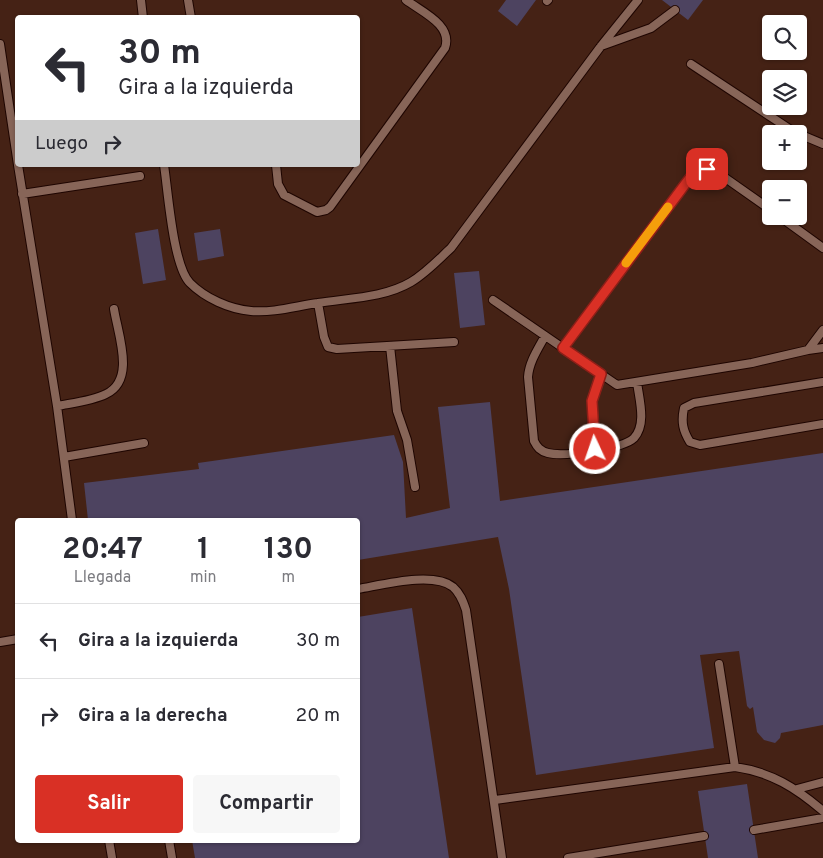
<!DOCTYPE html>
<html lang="es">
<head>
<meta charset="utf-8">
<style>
	body { margin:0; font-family:Overpass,sans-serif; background:#f7f7f7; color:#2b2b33; height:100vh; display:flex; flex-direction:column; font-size:19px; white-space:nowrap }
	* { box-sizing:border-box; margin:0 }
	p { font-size:16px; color:#7c7c81 }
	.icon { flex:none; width:28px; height:28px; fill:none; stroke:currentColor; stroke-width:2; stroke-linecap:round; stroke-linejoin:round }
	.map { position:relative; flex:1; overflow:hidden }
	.details { position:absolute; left:15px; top:518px; width:345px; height:325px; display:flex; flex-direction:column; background:#fff; border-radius:5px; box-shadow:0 1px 4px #0004 }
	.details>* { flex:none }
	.guide { position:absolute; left:15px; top:15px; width:345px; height:152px; border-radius:5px; box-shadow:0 1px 4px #0004; background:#fff; color:#2b2b33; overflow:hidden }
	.fabs { position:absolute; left:762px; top:15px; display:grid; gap:10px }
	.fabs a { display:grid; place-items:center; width:45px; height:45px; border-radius:5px; background:#fff; box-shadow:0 1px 4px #0004; font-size:25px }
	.pin { position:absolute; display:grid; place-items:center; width:42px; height:42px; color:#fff; margin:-21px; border-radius:10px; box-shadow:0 2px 8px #0006 }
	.me { position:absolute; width:55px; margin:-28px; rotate:357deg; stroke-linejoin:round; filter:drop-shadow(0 0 4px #0008) }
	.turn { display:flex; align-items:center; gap:18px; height:105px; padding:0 20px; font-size:22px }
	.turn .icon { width:65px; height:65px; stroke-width:2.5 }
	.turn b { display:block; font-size:35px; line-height:42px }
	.then { display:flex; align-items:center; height:48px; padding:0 20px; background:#0003; gap:10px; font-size:19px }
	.eta { display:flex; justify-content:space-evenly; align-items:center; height:85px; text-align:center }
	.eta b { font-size:30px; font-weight:700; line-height:35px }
	.action { display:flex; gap:10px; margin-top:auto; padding:10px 20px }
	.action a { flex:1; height:58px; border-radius:5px; background:#d93025; color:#fff; font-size:20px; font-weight:700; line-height:58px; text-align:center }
	.action a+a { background:#f7f7f7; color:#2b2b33 }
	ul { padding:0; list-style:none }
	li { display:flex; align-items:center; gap:15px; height:75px; padding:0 20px; border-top:1px solid #e1e1e2 }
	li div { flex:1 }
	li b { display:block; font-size:19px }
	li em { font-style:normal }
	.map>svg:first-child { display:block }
	.built { fill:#452215; fill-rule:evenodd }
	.building { fill:#4d4360 }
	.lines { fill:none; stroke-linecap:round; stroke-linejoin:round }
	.service-casing { stroke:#1e0500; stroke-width:10 }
	.service { stroke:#876558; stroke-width:8 }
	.route-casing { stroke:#8d1f18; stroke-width:12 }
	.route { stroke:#d93025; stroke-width:9 }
	.slow { stroke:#f59e0b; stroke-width:9 }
</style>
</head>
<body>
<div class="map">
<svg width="823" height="858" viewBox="0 0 823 858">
	<rect width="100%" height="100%" fill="#381b11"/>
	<path class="built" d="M0,0H823V858H0ZM18,18H358V165H18ZM771,24H799V51H771ZM771,79H799V106H771ZM771,134H799V161H771ZM771,189H799V216H771ZM18,520H358V840H18Z"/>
	<path class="building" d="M506,0H536L517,26L498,11Z
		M662,0H703L688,20Z
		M158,229L166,280L143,284L135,233Z
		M220,229L224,256L198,261L194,233Z
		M479,271L485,325L460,328L454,273Z
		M490,402L500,501L823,453V725L781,733L780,738L775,743L764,740L757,732L753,707L750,709L747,706L739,651L700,655L714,748L536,775L509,589L498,537L358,560V520H88L84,483L199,469L198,463L394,435L403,462L406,518L450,508L438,407Z
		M412,608L449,858H195L192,840H358V617Z
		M747,784L758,858H708L698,791Z"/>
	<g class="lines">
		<defs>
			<path id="service" d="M141,0L143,18
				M188,0L191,18
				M547,1L548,0
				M0,44L18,165
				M601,46L651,28L675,10
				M691,64L797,134
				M799,134L823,144
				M18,165L57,406L72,520
				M164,165C168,191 173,266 190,283C205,298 229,309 251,311C274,313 296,306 318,303C348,298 384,298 411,282C426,273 438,260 451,248L601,46L638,0
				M276,165L278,184L284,195L317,212L326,210L330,207L445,48C453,25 422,12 406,0
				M22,194L140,176
				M779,216L823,248
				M493,300L617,385L752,363L808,350L823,330
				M318,303L324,337L328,347L337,349L454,342
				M545,336C538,349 529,362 528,377L534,441C537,447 540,451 548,453C563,457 623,449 634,438C647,424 639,399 637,382
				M390,346L397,411L407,440L415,487
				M563,348L692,175L700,170H714L771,210
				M808,350L823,348
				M823,382L694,403L684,408C681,422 683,431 690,442L700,445L823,424
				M57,406C72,403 92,401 106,394C136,380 118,335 114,309
				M595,449L592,401L601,375
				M64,457L144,443
				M358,589C382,585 433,571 453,587C460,593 463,601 466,610L502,858
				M0,642L18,639
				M719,664L735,767
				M797,789L823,782
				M495,800L735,767C771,772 796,788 823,811
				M754,830L823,818
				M109,840L112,858
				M169,840L172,858
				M568,858L704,836"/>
		</defs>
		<use href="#service" class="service-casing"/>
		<use href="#service" class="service"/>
	</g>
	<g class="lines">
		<defs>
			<path id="route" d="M595,449L592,401L601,374L563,348L692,175L707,169"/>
		</defs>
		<use href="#route" class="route-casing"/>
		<use href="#route" class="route"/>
		<path class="slow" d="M626,263L668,207"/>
	</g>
</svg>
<div class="fabs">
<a><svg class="icon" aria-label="search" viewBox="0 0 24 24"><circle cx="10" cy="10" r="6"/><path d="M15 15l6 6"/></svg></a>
<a><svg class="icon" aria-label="layers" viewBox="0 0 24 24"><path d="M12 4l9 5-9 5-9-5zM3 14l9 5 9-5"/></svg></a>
<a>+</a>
<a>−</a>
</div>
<div class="pin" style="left:707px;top:169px;background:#d93025"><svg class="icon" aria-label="arrive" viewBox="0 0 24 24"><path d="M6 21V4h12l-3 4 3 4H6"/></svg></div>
<svg class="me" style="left:595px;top:449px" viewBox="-20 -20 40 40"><circle r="17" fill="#d93025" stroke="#fff" stroke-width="3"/><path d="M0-11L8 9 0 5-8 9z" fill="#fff"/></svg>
<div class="guide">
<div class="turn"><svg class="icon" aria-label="left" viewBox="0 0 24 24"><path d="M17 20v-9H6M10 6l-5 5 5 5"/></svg><div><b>30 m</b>Gira a la izquierda</div></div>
<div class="then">Luego<svg class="icon" aria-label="right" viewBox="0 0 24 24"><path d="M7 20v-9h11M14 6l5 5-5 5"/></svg></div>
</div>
<section class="details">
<div class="eta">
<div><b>20:47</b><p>Llegada</p></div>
<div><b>1</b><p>min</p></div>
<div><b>130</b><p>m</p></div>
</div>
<ul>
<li><svg class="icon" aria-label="left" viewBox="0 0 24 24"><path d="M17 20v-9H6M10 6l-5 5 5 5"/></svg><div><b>Gira a la izquierda</b></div><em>30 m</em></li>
<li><svg class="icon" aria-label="right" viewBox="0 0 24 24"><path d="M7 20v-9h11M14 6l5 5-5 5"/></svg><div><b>Gira a la derecha</b></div><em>20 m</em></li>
</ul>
<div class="action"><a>Salir</a><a>Compartir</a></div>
</section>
</div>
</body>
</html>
